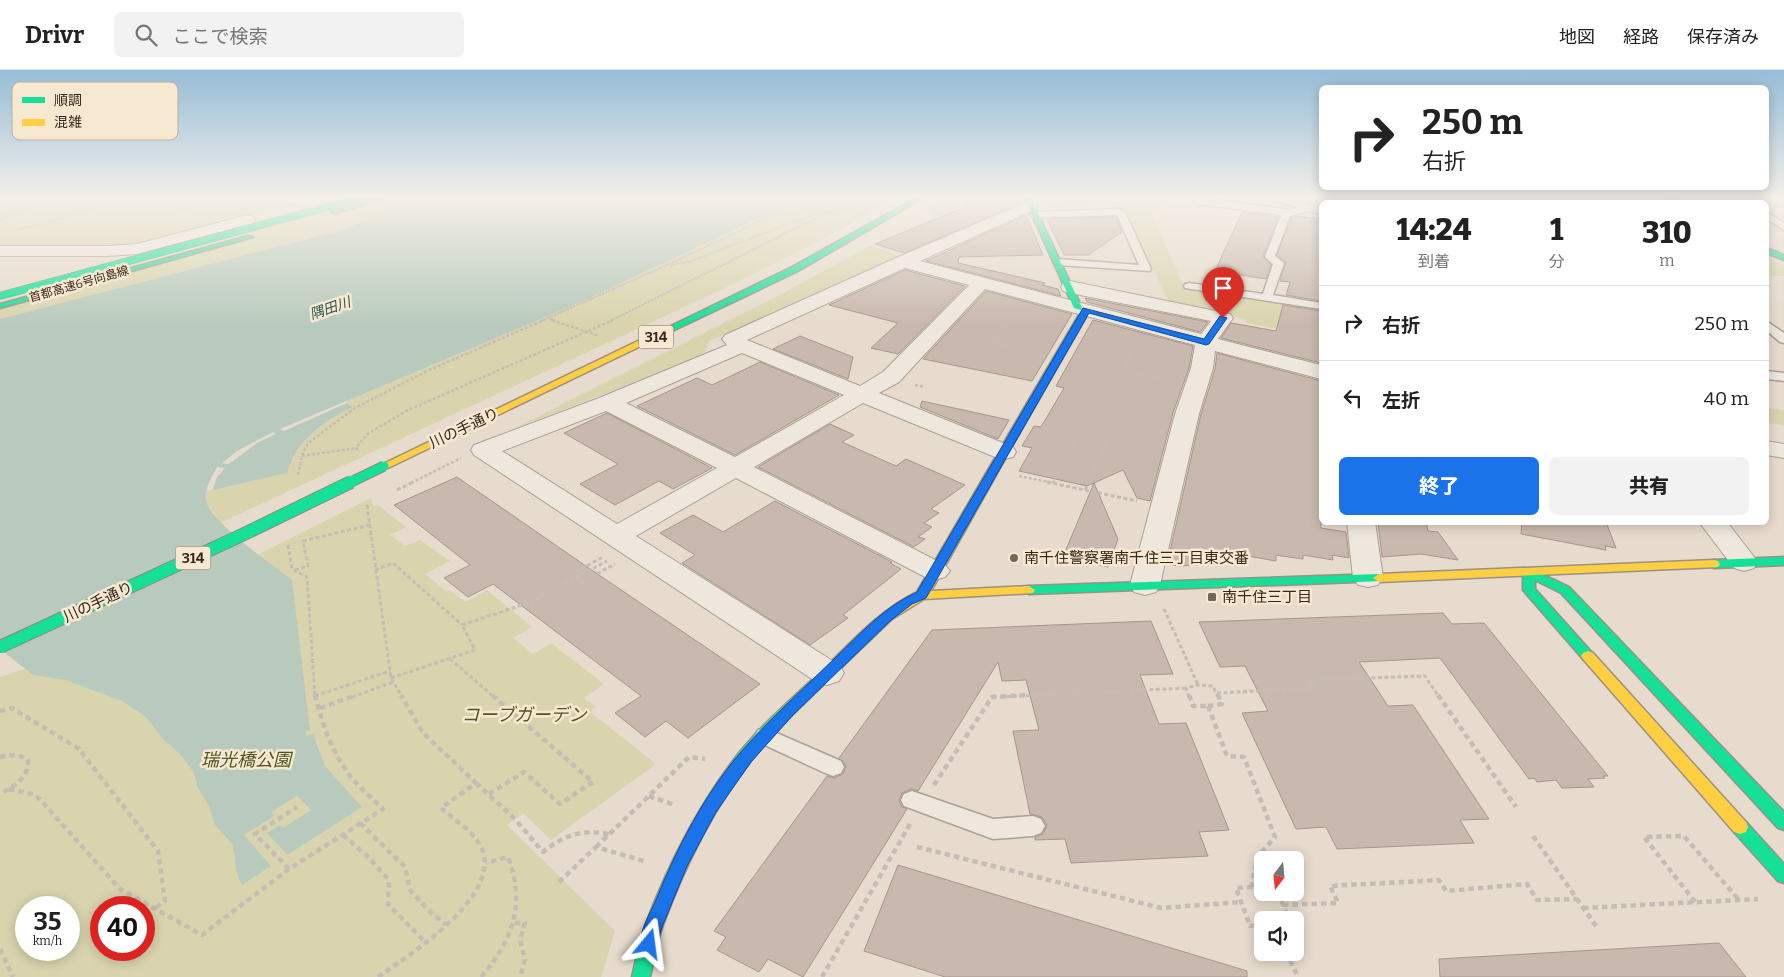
<!DOCTYPE html>
<html lang="ja">
<head>
<meta charset="utf-8">
<style>
	body { margin:0; font-family:Bitter,"Noto Sans JP",serif; background:#f2f2f2; color:#222; height:100vh; display:flex; flex-direction:column; font-size:19px; white-space:nowrap }
	* { box-sizing:border-box; margin:0 }
	p { font-size:16px; color:#767676 }
	.icon { flex:none; width:28px; height:28px; fill:none; stroke:currentColor; stroke-width:2; stroke-linecap:round; stroke-linejoin:round }
	.map { position:relative; flex:1; overflow:hidden }
	.sheet { position:absolute; left:1319px; top:130px; width:450px; height:325px; display:flex; flex-direction:column; background:#fff; border-radius:8px; box-shadow:0 2px 12px #0003 }
	.sheet>* { flex:none }
	.hud { position:absolute; left:1319px; top:15px; width:450px; height:105px; border-radius:8px; box-shadow:0 2px 12px #0003; background:#fff; color:#222; overflow:hidden }
	.needle { width:32px; rotate:196deg }
	.fabs { position:absolute; left:1254px; top:781px; display:grid; gap:10px }
	.fabs a { display:grid; place-items:center; width:50px; height:50px; border-radius:8px; background:#fff; box-shadow:0 2px 12px #0003; font-size:25px }
	.speed { position:absolute; left:15px; top:826px; display:flex; gap:10px; font-size:25px; font-weight:700; text-align:center }
	.speed>* { display:grid; place-content:center; width:65px; height:65px; border-radius:50%; background:#fff; box-shadow:0 2px 12px #0003; line-height:1 }
	.speed small { font-size:12px; font-weight:400 }
	.speed .limit { border:8px solid #d22; background:#fff; color:#111 }
	.pin { position:absolute; display:grid; place-items:center; width:42px; height:42px; color:#fff; margin:-51px -21px; border-radius:50% 50% 50% 0; rotate:-45deg; box-shadow:0 0 5px #0007 }
	.pin .icon { rotate:45deg }
	.me { position:absolute; width:55px; margin:-28px; rotate:16deg; stroke-linejoin:round; filter:drop-shadow(0 0 4px #0008) }
	.turn { display:flex; align-items:center; gap:18px; height:105px; padding:0 20px; font-size:22px }
	.turn .icon { width:65px; height:65px; stroke-width:2.5 }
	.turn b { display:block; font-size:35px; line-height:42px }
	.eta { display:flex; justify-content:space-evenly; align-items:center; height:85px; text-align:center }
	.eta b { font-size:30px; font-weight:800; line-height:35px }
	.action { display:flex; gap:10px; margin-top:auto; padding:10px 20px }
	.action a { flex:1; height:58px; border-radius:8px; background:#1a73e8; color:#fff; font-size:20px; font-weight:800; line-height:58px; text-align:center }
	.action a+a { background:#f2f2f2; color:#222 }
	ul { padding:0; list-style:none }
	li { display:flex; align-items:center; gap:15px; height:75px; padding:0 20px; border-top:1px solid #e0e0e0 }
	li div { flex:1 }
	li b { display:block; font-size:19px }
	li em { font-style:normal }
	header { display:flex; align-items:center; gap:30px; box-sizing:border-box; height:70px; padding:0 25px; background:#fff; border-bottom:1px solid #e0e0e0 }
	header strong { font-size:24px }
	nav { display:flex; gap:28px; margin-inline-start:auto; font-size:18px }
	.search { width:350px; height:45px; background:#f2f2f2; display:flex; align-items:center; gap:12px; box-sizing:border-box; padding:0 18px; border-radius:8px; color:#767676; font-size:19px }
	.map>svg:first-child { display:block }
	.green { fill:#d9d4ad; fill-rule:evenodd }
	.cemetery { fill:#d2cead }
	.water { fill:#b8cabd; fill-rule:evenodd }
	.building { fill:#c9b8ad; stroke:#a6968b }
	.lines { fill:none; stroke-linecap:round; stroke-linejoin:round }
	.lane-casing { stroke:#aba095; stroke-width:3 }
	.street-casing { stroke:#aba095; stroke-width:2 }
	.fast-casing { stroke:#9a9085; stroke-width:3 }
	.slow-casing { stroke:#9a9085; stroke-width:3 }
	.path-far3 { stroke:#c5bdb5; stroke-width:2; stroke-dasharray:2.5 1; stroke-linecap:butt }
	.path-far2 { stroke:#c5bdb5; stroke-width:2.5; stroke-dasharray:3 2; stroke-linecap:butt }
	.path-far1 { stroke:#c5bdb5; stroke-width:3; stroke-dasharray:4 2.5; stroke-linecap:butt }
	.path { stroke:#c5bdb5; stroke-width:4.5; stroke-dasharray:5.5 4; stroke-linecap:butt }
	.lane { fill:#ede7de; fill-rule:evenodd }
	.street { fill:#ede7de; fill-rule:evenodd }
	.fast { fill:#16e098; fill-rule:evenodd }
	.slow { fill:#ffcf43; fill-rule:evenodd }
	.fast-bridge-far2-casing { stroke:#90867c; stroke-width:8; stroke-linecap:butt }
	.fast-bridge-far1-casing { stroke:#90867c; stroke-width:11; stroke-linecap:butt }
	.fast-bridge-casing { stroke:#90867c; stroke-width:14; stroke-linecap:butt }
	.fast-bridge-far2 { stroke:#16e098; stroke-width:7 }
	.fast-bridge-far1 { stroke:#16e098; stroke-width:9 }
	.fast-bridge { stroke:#16e098; stroke-width:12 }
	.route { fill:#1a73e8; stroke:#114b97 }
	.poi-dot { fill:#76665a; stroke:#f7e8d1; stroke-width:2 }
	.labels { text-anchor:middle; stroke-width:5; stroke-linejoin:round; paint-order:stroke }
	.far-street-label { font-size:12px; fill:#39271d; stroke:#f7e8d1 }
	.far-water-label { font-size:14px; font-style:italic; fill:#2b5a51; stroke:#f7e8d1 }
	.shield { fill:#f7e8d1; stroke:#726153; stroke-width:1 }
	.shield-label { font-size:14px; font-weight:bold; fill:#39271d }
	.street-label { font-size:15px; fill:#39271d; stroke:#f7e8d1 }
	.poi-label { font-size:15px; fill:#39271d; stroke:#f7e8d1; text-anchor:start }
	.near-park-label { font-size:18px; font-style:italic; fill:#4f5622; stroke:#f7e8d1 }
	.key { fill:#f7e8d1; stroke:#beae9b; stroke-width:1 }
	.key-label { font-size:14px; fill:#39271d }
</style>
</head>
<body>
<header>
<strong>Drivr</strong>
<div class="search"><svg class="icon" aria-label="search" viewBox="0 0 24 24"><circle cx="10" cy="10" r="6"/><path d="M15 15l6 6"/></svg>ここで検索</div>
<nav><a>地図</a><a>経路</a><a>保存済み</a></nav>
</header>
<div class="map">
<svg width="1784" height="907" viewBox="0 0 1784 907">
	<rect width="100%" height="100%" fill="#e6dbcc"/>
	<path class="green" d="M0,127H281L301,134L126,177L0,176Z
		M377,127H439L334,162L0,249V233Z
		M804,127H897L825,168L725,218L220,453L206,432L207,421L286,403C297,370 324,351 353,337L345,331L581,232Z
		M949,127L967,130L935,143L926,141Z
		M1145,127L1169,128L1150,142L1184,216L1321,238V266L1246,253V249L1170,234L1121,134L1149,133Z
		M1285,127L1306,129L1307,127H1362L1359,132H1321V136L1283,131Z
		M1548,127H1653L1661,132H1550Z
		M870,176L903,186L709,271L703,286L513,359L774,228Z
		M1766,187L1784,195V206H1766Z
		M1766,338L1784,340V355L1766,353Z
		M371,428L373,436H379L406,457L390,465L405,476L420,470L450,491L425,504L446,521L449,520L466,532L487,520L532,557L513,568L533,584L551,573L604,614L584,628L596,637L590,642L656,694L551,770L523,743L507,755L615,861L601,907H0V607L37,595ZM26,838H69V880H26ZM101,838H144V880H101Z"/>
	<path class="cemetery" d="M1039,127H1145L1149,133L1052,136L1041,133Z"/>
	<path class="water" d="M438,127H804L581,232L280,359L284,361L347,333L353,337C324,351 296,370 287,403L213,420L217,407L225,398L217,397C212,407 205,417 206,429C207,450 274,496 292,510L310,660L306,662V666L313,664L325,696L362,737L287,785L267,763L280,755L283,758L311,740L297,726L271,742L274,746L244,765L271,796L242,815L236,801L235,786L232,774L215,755L209,736L197,716L194,703L181,685L163,669L146,647L122,631L66,610L33,605L0,579V249L334,162ZM273,362L276,364L257,373L229,394L222,393L237,381Z"/>
	<path class="building" d="M995,127H1003L1021,133L904,183L875,174L984,129L988,130Z
		M1242,142L1278,147L1263,186L1271,195L1266,209L1215,201Z
		M1026,145L1043,185L959,187L958,193L1045,213L1042,215L1058,219L1061,226L926,191Z
		M1298,146L1321,149V231L1286,225L1290,212L1280,211L1286,192L1277,185L1291,148Z
		M1116,147L1122,162L1088,185H1064L1047,149Z
		M905,200L965,216L898,284L871,278L898,253L829,235Z
		M986,221L1072,244L1032,311L923,289Z
		M1085,228L1208,252L1200,262L1087,232Z
		M1283,235L1321,241V293L1221,268L1231,253L1276,261Z
		M1093,250L1193,276L1189,298L1173,343L1150,431L1137,428L1123,400L1087,416L1019,401L1032,378L1022,376L1034,356L1041,357L1064,318L1056,316Z
		M800,266L853,287L848,309L773,279Z
		M1217,283L1321,311V458L1346,462L1349,488L1332,485L1333,490L1303,485V489L1276,485V491L1236,484L1219,493L1200,490L1199,495L1179,496L1170,495L1168,490L1201,344L1215,299Z
		M760,292L839,325L735,385L637,336L697,308L712,315Z
		M922,331L1009,350L998,369L920,337Z
		M607,343L712,398L673,419L659,411L615,435L580,414L618,394L564,363Z
		M830,354L854,365L842,372L896,396L906,389L965,415L931,439L939,443L924,453L932,457L918,467L925,469L914,477L758,397Z
		M457,407L599,505L760,614L688,668L666,651L645,667L615,643L641,626L493,514L468,527L444,508L470,495L394,435Z
		M1094,413L1118,469L1108,497L1089,493L1087,496L1062,489Z
		M775,431L892,492L890,493L901,499L843,545L848,548L810,575L682,493L695,485L660,463L693,445L723,462Z
		M1378,452H1426L1428,461L1438,462L1458,490L1421,484L1382,487Z
		M1522,452H1606L1616,478L1605,476L1606,480L1521,464Z
		M1443,543L1452,554L1484,553L1608,706H1603L1605,708L1588,709L1594,717L1562,718L1556,710L1537,712L1534,708L1529,709L1440,588L1359,592L1388,636L1413,635L1489,749L1460,750L1474,773L1337,779L1326,757L1296,759L1242,643L1268,641L1245,596L1220,597L1199,552Z
		M1151,551L1173,604L1140,605L1159,654L1186,653L1229,760L1199,762L1208,786L1071,793L1065,769L1035,770V767L1043,764L1047,755L1042,747L1030,744L1013,661L1039,660L1026,610L1002,611L998,592L918,721L911,719L902,723L899,731L902,737L907,739L803,907L768,889L759,902L717,880L726,867L714,861L827,706L834,708L843,704L846,696L839,688L932,560Z
		M898,795L1247,901V907H945L864,881Z
		M1719,873L1746,907H1440L1439,889Z"/>
	<g class="lines">
		<defs>
			<path id="lane" d="M1196,127L1289,140L1298,138L1266,127H1282L1321,138V144L1308,141L1290,146L1275,186L1284,193L1273,225L1321,233V239L1185,218L1184,216L1185,214L1189,213L1263,224L1273,194L1265,187L1281,145L1198,134L1194,131Z
				M1501,127H1509L1510,132H1502Z
				M1553,127C1566,127 1590,124 1601,132C1590,133 1561,134 1553,127Z
				M1740,127H1749L1752,132H1744Z
				M1120,139L1125,142L1151,199L1150,201L1058,195L1053,192L1058,189L1139,195L1117,145L1034,148L1029,145L1034,142Z
				M1766,142L1784,153V160L1766,149Z
				M1766,251L1784,263V273L1780,272L1766,260Z
				M1766,301L1784,303V311L1766,309Z
				M765,658L841,691L844,697L841,703L833,706L825,703L758,672L754,666L758,660Z
				M912,721L993,749L1033,746L1041,749L1045,756L1041,763L1033,766L993,769L904,736L901,730L904,724Z"/>
			<path id="street" d="M1030,131L1035,133L1038,136L1035,139L920,191L1201,264L1211,251L1070,223L1063,221L1061,217L1063,213L1070,211L1230,244L1233,248L1218,269L1321,295V309L1215,281L1213,298L1199,344L1160,515L1156,522L1145,525L1134,522L1130,515L1175,344L1191,298L1195,275L985,219L899,312L879,323L1013,377L1016,382L1013,387L1004,389L995,387L863,333L754,397L945,495L950,501L945,507L935,510L925,507L736,408L636,466L839,595L844,603L839,611L827,615L815,611L474,385L471,380L474,375L599,328L727,275L722,269L725,265L896,188ZM905,198L969,215L883,302L860,316L747,270ZM742,283L844,325L735,387L626,333ZM606,341L717,398L617,454L502,381Z
				M247,145L253,147L255,150L253,153L137,184L107,186H0V176H107L137,174Z
				M1766,371L1784,374V388L1766,385Z
				M1347,452H1375L1383,508L1378,515L1368,517L1358,515L1353,508Z
				M1699,452H1727L1758,492L1754,498L1744,501L1734,498Z"/>
			<path id="fast" d="M381,127H391L336,143L331,142Z
				M918,127H925L798,201L645,274L642,275L638,272L792,197Z
				M1024,127H1030L1082,238L1081,240L1074,238Z
				M1663,127H1670L1678,132H1671Z
				M248,166L253,167L0,238V234Z
				M1766,178L1784,185V190L1766,183Z
				M1083,238L1090,240L1019,364L1017,366H1011L1009,364Z
				M1784,487V495L1714,498L1708,494L1714,490Z
				M1529,498L1569,517L1784,742V760L1778,758L1561,523L1535,510V519L1595,586L1593,589H1583L1523,520V502Z
				M1379,504L1383,505L1385,508L1383,511L1029,524L1023,520L1029,516Z
				M838,588L843,590L845,593L843,596C811,627 777,657 750,692C712,740 684,798 663,855C657,872 654,890 650,907H632C636,890 639,872 645,856C668,795 699,734 739,683C767,649 802,620 833,590Z
				M1740,750L1746,752L1784,794V813L1778,811L1734,762L1732,757L1734,752Z"/>
			<path id="slow" d="M642,269L646,272L645,274L388,398H380L379,396Z
				M1014,361L1019,364L931,521L1029,516L1035,520L1033,523L924,529L892,549L843,596H833L831,593L833,590C859,564 884,538 917,522L1009,364Z
				M1714,490L1718,491L1720,494L1718,497L1379,512L1373,508L1379,504Z
				M1588,581L1593,583L1746,752L1748,757L1746,762L1740,764L1734,762L1583,589L1581,586L1583,583Z"/>
		</defs>
		<use href="#lane" class="lane-casing"/>
		<use href="#street" class="street-casing"/>
		<use href="#fast" class="fast-casing"/>
		<use href="#slow" class="slow-casing"/>
		<path class="path-far3" d="M149,127L193,143
			M227,127L217,130L229,134
			M230,127L242,131
			M953,127L971,130
			M809,128L842,135
			M206,129L214,127
			M163,131L185,127
			M408,131L421,127
			M809,140L807,141L810,142L818,138L830,141
			M804,141L819,133L827,135L823,137L814,136
			M831,142L839,143L872,130
			M932,144L937,145L980,127
			M0,151L49,127
			M18,160L136,127
			M670,196L691,191L820,142L826,143
			M550,249L555,251
			M541,251L665,196L811,127
			M610,251L859,127"/>
		<path class="path-far2" d="M552,250L599,266
			M1005,253L990,272L1035,281
			M1092,278L1130,284L1120,305
			M1122,282L1125,272L1127,273
			M1122,301L1171,311
			M915,315L924,317
			M358,380L356,378L366,365L406,341L613,250
			M302,386L356,378
			M298,405L302,386L308,373L355,338L425,302L544,250
			M1019,406L1053,413
			M411,413L461,388
			M1053,413L1087,347
			M1088,413L1116,353"/>
		<path class="path-far1" d="M1047,412L1137,431
			M397,420L413,412
			M1085,420L1089,412
			M367,435L391,608L402,627
			M288,475L292,499L307,507L315,627
			M295,500L308,496L303,471L370,455
			M375,500L393,493L462,555
			M570,505L603,487
			M580,513L615,494
			M1164,539L1198,615
			M450,589L494,627
			M391,608L475,580L462,555L531,532L607,491
			M1217,623L1314,618L1309,610L1425,606L1439,627
			M315,626L390,601
			M352,627L394,612
			M1000,627L1186,618
			M1189,627L1186,618L1198,615L1213,616L1218,627"/>
		<path class="path" d="M1189,625L1193,636H1208
			M1438,625L1516,737
			M315,626L317,625
			M1208,636L1227,686L1244,687L1275,767L1257,787L1252,817
			M1208,636L1222,634L1218,625
			M320,638L356,625
			M0,641L12,638L79,679L158,781L165,831L154,839
			M0,687C10,684 19,684 28,690C29,708 14,716 0,724
			M476,713L515,749L543,782C564,765 582,759 609,764
			M934,715L992,627L1027,625
			M9,719L36,725L120,819L202,865L289,799L383,739C372,728 360,718 350,706C332,682 322,654 315,625
			M489,724L524,702L560,734L593,712L492,625
			M649,726L675,735
			M360,753L405,797L410,820L430,842L446,855
			M343,765L367,786L389,810L388,834L425,872
			M1533,766L1598,859
			M596,777L689,687L705,689
			M917,777L1161,838L1241,832
			M289,799L255,764L297,737
			M559,812L596,777L644,791
			M1262,816L1236,818L1250,856L1262,855
			M1278,822L1289,850
			M1695,832L1644,767L1684,766L1738,829
			M1283,835L1338,833L1330,816L1439,810L1446,821L1527,814L1537,830L1577,829
			M1583,838L1758,829
			M515,853H525L520,870L525,890L520,907
			M0,879L13,907
			M1286,882L1298,907
			M378,907C411,884 507,823 480,775C472,760 453,749 441,738L476,713L423,663L401,625
			M481,907C513,870 526,834 508,787L486,793
			M822,907L910,754"/>
		<use href="#lane" class="lane"/>
		<use href="#street" class="street"/>
		<use href="#fast" class="fast"/>
		<use href="#slow" class="slow"/>
		<defs>
			<path id="fast-bridge-far2" d="M0,226L364,127"/>
			<path id="fast-bridge-far1" d="M349,413L384,396"/>
			<path id="fast-bridge" d="M0,577L240,466L351,412"/>
		</defs>
		<use href="#fast-bridge-far2" class="fast-bridge-far2-casing"/>
		<use href="#fast-bridge-far1" class="fast-bridge-far1-casing"/>
		<use href="#fast-bridge" class="fast-bridge-casing"/>
		<use href="#fast-bridge-far2" class="fast-bridge-far2"/>
		<use href="#fast-bridge-far1" class="fast-bridge-far1"/>
		<use href="#fast-bridge" class="fast-bridge"/>
	</g>
	<linearGradient id="sky" x2="0" y2="1"><stop stop-color="#95bdd7"/><stop offset="0.5" stop-color="#f4efe8"/><stop offset="1" stop-color="#f4efe8" stop-opacity="0"/></linearGradient>
	<rect width="1784" height="254" fill="url(#sky)"/>
	<path class="route" d="M1083,238L1204,269L1220,246L1227,248L1209,274L1206,275L1089,243L926,528L912,534L890,551L793,645L751,692L716,742L687,796L662,857L655,880L649,882L643,880C636,865 650,844 656,830C677,778 704,725 741,682C770,649 803,619 835,588C860,564 884,537 917,522Z"/>
	<g class="poi-dot">
		<circle cx="1014" cy="488" r="5"/>
		<rect x="1207" y="522" width="10" height="10" rx="2.5"/>
	</g>
	<g class="labels">
		<g class="far-street-label">
			<text transform="translate(79 214) rotate(-16)" y="4">首都高速6号向島線</text>
		</g>
		<g class="far-water-label">
			<text transform="translate(330 238) rotate(-19)" y="5">隅田川</text>
		</g>
		<g class="shield">
			<rect x="638.5" y="255.5" width="35" height="23" rx="4"/>
			<rect x="175.5" y="476.5" width="35" height="23" rx="4"/>
		</g>
		<g class="shield-label">
			<text x="656" y="272">314</text>
			<text x="193" y="493">314</text>
		</g>
		<g class="street-label">
			<text transform="translate(464 358) rotate(-25)" y="5">川の手通り</text>
			<text transform="translate(98 532) rotate(-25)" y="5">川の手通り</text>
		</g>
		<g class="poi-label">
			<text x="1024" y="493">南千住警察署南千住三丁目東交番</text>
			<text x="1222" y="532">南千住三丁目</text>
		</g>
		<g class="near-park-label">
			<text x="524" y="651">コーブガーデン</text>
			<text x="246" y="696">瑞光橋公園</text>
		</g>
	</g>
	<rect x="12" y="12" width="166" height="58" rx="8" class="key"/>
	<rect x="22" y="27" width="23" height="6" fill="#16e098"/>
	<rect x="22" y="49" width="23" height="7" fill="#ffcf43"/>
	<g class="key-label">
		<text x="54" y="35">順調</text>
		<text x="54" y="57">混雑</text>
	</g>
</svg>
<div class="fabs">
<a><svg class="needle" viewBox="-14 -14 28 28"><path d="M0-13l5 13h-10z" fill="#e53935"/><path d="M0 13l5-13h-10z" fill="#767676"/></svg></a>
<a><svg class="icon" aria-label="sound" viewBox="0 0 24 24"><path d="M4 9h4l5-4v14l-5-4H4zM17 9q2 3 0 6"/></svg></a>
</div>
<div class="speed"><div>35<small>km/h</small></div><div class="limit">40</div></div>
<div class="pin" style="left:1223px;top:248px;background:#d93025"><svg class="icon" aria-label="arrive" viewBox="0 0 24 24"><path d="M6 21V4h12l-3 4 3 4H6"/></svg></div>
<svg class="me" style="left:649px;top:874px" viewBox="-20 -20 40 40"><path d="M0-17L14 15 0 8-14 15z" fill="#1a73e8" stroke="#fff" stroke-width="4"/></svg>
<div class="hud">
<div class="turn"><svg class="icon" aria-label="right" viewBox="0 0 24 24"><path d="M7 20v-9h11M14 6l5 5-5 5"/></svg><div><b>250 m</b>右折</div></div>
</div>
<section class="sheet">
<div class="eta">
<div><b>14:24</b><p>到着</p></div>
<div><b>1</b><p>分</p></div>
<div><b>310</b><p>m</p></div>
</div>
<ul>
<li><svg class="icon" aria-label="right" viewBox="0 0 24 24"><path d="M7 20v-9h11M14 6l5 5-5 5"/></svg><div><b>右折</b></div><em>250 m</em></li>
<li><svg class="icon" aria-label="left" viewBox="0 0 24 24"><path d="M17 20v-9H6M10 6l-5 5 5 5"/></svg><div><b>左折</b></div><em>40 m</em></li>
</ul>
<div class="action"><a>終了</a><a>共有</a></div>
</section>
</div>
</body>
</html>
